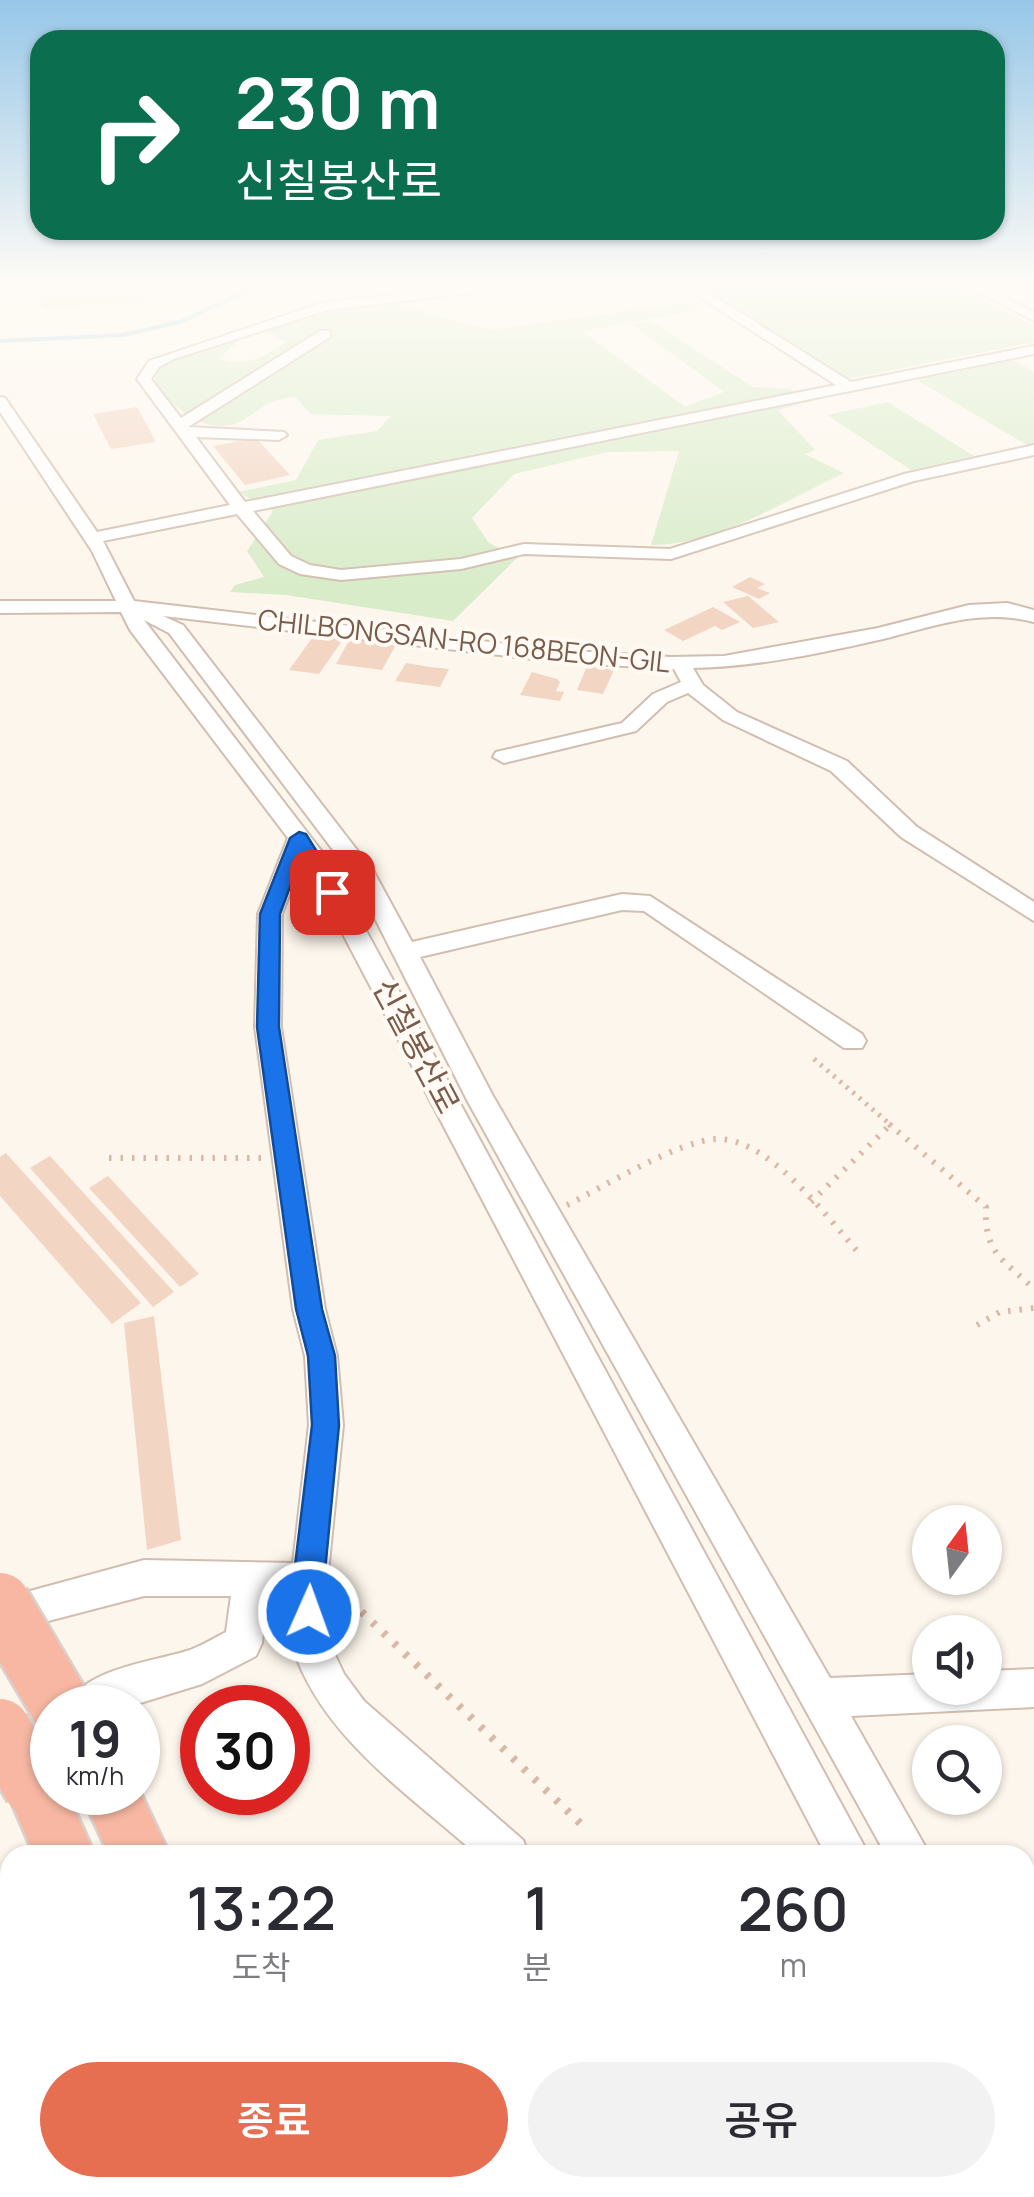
<!DOCTYPE html>
<html lang="ko">
<head>
<meta charset="utf-8">
<style>
	body { margin:0; font-family:Manrope,"Noto Sans KR",sans-serif; background:#f2f2f3; color:#2b2b33; height:100vh; display:flex; flex-direction:column; font-size:38px; white-space:nowrap }
	* { box-sizing:border-box; margin:0 }
	p { font-size:32px; color:#7c7c81 }
	.icon { flex:none; width:55px; height:55px; fill:none; stroke:currentColor; stroke-width:2; stroke-linecap:round; stroke-linejoin:round }
	.map { position:relative; flex:1; overflow:hidden }
	.panel { position:absolute; left:0px; top:1845px; width:1035px; height:352px; display:flex; flex-direction:column; background:#fff; border-radius:30px 30px 0 0; box-shadow:0 2px 8px #0004 }
	.panel>* { flex:none }
	.hud { position:absolute; left:30px; top:30px; width:975px; height:210px; border-radius:30px; box-shadow:0 2px 8px #0004; background:#0b6e4f; color:#fff; overflow:hidden }
	.needle { width:65px; rotate:15deg }
	.fabs { position:absolute; left:912px; top:1505px; display:grid; gap:20px }
	.fabs a { display:grid; place-items:center; width:90px; height:90px; border-radius:50%; background:#fff; box-shadow:0 2px 8px #0004; font-size:50px }
	.speed { position:absolute; left:30px; top:1685px; display:flex; gap:20px; font-size:50px; font-weight:700; text-align:center }
	.speed>* { display:grid; place-content:center; width:130px; height:130px; border-radius:50%; background:#fff; box-shadow:0 2px 8px #0004; line-height:1 }
	.speed small { font-size:25px; font-weight:400 }
	.speed .limit { border:15px solid #d22; background:#fff; color:#111 }
	.pin { position:absolute; display:grid; place-items:center; width:85px; height:85px; color:#fff; margin:-42px; border-radius:20px; box-shadow:0 5px 15px #0006 }
	.me { position:absolute; width:110px; margin:-55px; rotate:2deg; stroke-linejoin:round; filter:drop-shadow(0 0 8px #0008) }
	.turn { display:flex; align-items:center; gap:35px; height:210px; padding:0 40px; font-size:45px }
	.turn .icon { width:130px; height:130px; stroke-width:2.5 }
	.turn b { display:block; font-size:70px; line-height:85px }
	.eta { display:flex; justify-content:space-evenly; align-items:center; height:170px; text-align:center }
	.eta b { font-size:60px; font-weight:600; line-height:70px }
	.button { display:flex; gap:20px; margin-top:auto; padding:20px 40px }
	.button a { flex:1; height:115px; border-radius:60px; background:#e76f51; color:#fff; font-size:40px; font-weight:600; line-height:115px; text-align:center }
	.button a+a { background:#f2f2f3; color:#2b2b33 }
	.map>svg:first-child { display:block }
	.green { fill:#d8ecc9 }
	.lines { fill:none; stroke-linecap:round; stroke-linejoin:round }
	.stream { stroke:#a5d3da; stroke-width:4 }
	.building { fill:#f3d5c3 }
	.minor-casing { stroke:#d1beb0; stroke-width:4 }
	.highway-casing { stroke:#dad1cd; stroke-width:5 }
	.path-far2 { stroke:#d9b8a5; stroke-width:5; stroke-dasharray:2.5 6; stroke-linecap:butt }
	.path-far1 { stroke:#d9b8a5; stroke-width:6; stroke-dasharray:2.5 9; stroke-linecap:butt }
	.path { stroke:#d9b8a5; stroke-width:8; stroke-dasharray:4 11; stroke-linecap:butt }
	.minor { fill:#fff; fill-rule:evenodd }
	.highway { fill:#f7b7a3; fill-rule:evenodd }
	.highway-bridge-casing { stroke:#dad1cd; stroke-width:65; stroke-linecap:butt }
	.highway-bridge { stroke:#f7b7a3; stroke-width:60 }
	.route { fill:#1a73e8; stroke:#114b97; stroke-width:2.5 }
	.labels { text-anchor:middle; stroke-width:8; stroke-linejoin:round; paint-order:stroke }
	.far-street-label { font-size:28px; fill:#7a5c4d; stroke:#fffaf3 }
	.street-label { font-size:32px; fill:#7a5c4d; stroke:#fffaf3 }
</style>
</head>
<body>
<div class="map">
<svg width="1034" height="2197" viewBox="0 0 1034 2197">
	<rect width="100%" height="100%" fill="#fdf6ec"/>
	<path class="green" d="M694,283H950L1034,326V342L847,379Z
		M361,294L490,330L692,301L700,310L582,331L685,407L724,392L633,325L650,321L753,387L789,389L813,401L778,410L815,450L805,454L844,473C784,501 719,544 651,545L679,451L607,452L514,474L472,518L489,543L518,557L453,621L286,595L230,592L235,585L264,577L247,551L273,511L238,492L296,480L318,440L377,431L391,416L310,414L296,397C268,400 267,405 245,419C210,440 177,410 155,385L157,367L235,328L242,338L218,359C246,367 265,358 287,341L262,331L290,312Z
		M1013,360L1034,372V443L1027,445L917,380Z
		M888,402L974,456L911,470L827,415Z"/>
	<g class="lines">
		<path class="stream" d="M0,341L124,335L183,321L262,283"/>
	</g>
	<path class="building" d="M41,283H158L161,299L43,309Z
		M994,283H1034V300L1030,301Z
		M137,407L156,442L111,449L93,414Z
		M256,438L290,475L245,485L213,446Z
		M750,577L765,584L757,588L770,593L759,599L732,587Z
		M748,596L779,622L753,628L723,602Z
		M713,607L740,622L722,630L715,626L683,641L664,630Z
		M315,634L344,638L319,674L289,670Z
		M350,639L396,645L382,670L336,664Z
		M406,663L430,667L449,669L440,687L395,681Z
		M587,666L614,670L603,694L577,690Z
		M532,672L557,679L560,682L556,691L564,692L560,701L520,695Z
		M6,1153L141,1303L112,1324L0,1196V1157Z
		M50,1156L174,1292L153,1307L30,1168Z
		M108,1176L199,1274L180,1287L89,1188Z
		M154,1316L181,1540L147,1550L124,1323Z"/>
	<g class="lines">
		<defs>
			<path id="minor" d="M509,283H556L327,310L174,359L159,367L151,379L181,418L320,331H330V337L188,427L284,432L287,435L279,440L196,437L245,502L836,385L678,283H693L851,382L1034,346V354L253,511L291,556L310,565L341,570L461,559L524,544L670,549L904,474L1034,445V455L914,481L671,559L524,554L461,569L341,580L300,574L279,564L237,514L103,541L134,601L559,650L670,657L724,656L878,628L969,605L1007,603L1034,610V622C981,608 935,626 883,639C822,653 755,667 693,668L703,685L737,712L847,761L917,827L1034,902V921L901,837L831,771L723,720L688,693L667,702L636,731L504,763L493,757L496,752L622,723L653,694L681,682L674,669L559,662L163,616L183,625L374,872L412,942L622,894L650,896L862,1034L866,1041L862,1048H844L644,911L622,910L420,957L493,1096L830,1678L930,1674V1688H985V1671L1034,1669V1707L851,1716L930,1855H886L467,1100L355,879L169,633L144,620L326,857L869,1855H826L303,858L282,914L281,1027L325,1309L337,1356L343,1425L327,1582L328,1640L344,1674L364,1701L523,1840L529,1855H477C409,1794 320,1736 292,1645C288,1631 291,1613 291,1599L267,1597L262,1643L256,1656L202,1684L124,1708H66C82,1668 154,1662 190,1650C203,1645 214,1638 226,1632L231,1596H144L29,1626L5,1639L0,1636V1602L8,1597L144,1560L293,1563L309,1425L305,1356L293,1309L255,1027L258,914L288,838L130,630L121,612L0,613V601H116L92,551L0,412V397L5,398L97,532L230,505L137,379L149,361L325,302Z
				M960,283H977L1034,312V321Z
				M1025,2038L1034,2042V2100L1025,2096Z
				M1025,2165L1034,2169V2197H1003L1000,2188H1025Z
				M750,2188H821L817,2197H746Z"/>
			<path id="highway" d="M34,1758L52,1766V1792H67L95,1855H34L5,1787L13,1766Z
				M138,1787L170,1855H109L80,1792H138Z
				M183,2188H253L257,2197H186Z
				M270,2188H339L343,2197H273Z"/>
		</defs>
		<use href="#minor" class="minor-casing"/>
		<use href="#highway" class="highway-casing"/>
		<path class="path-far2" d="M814,1059L892,1126"/>
		<path class="path-far1" d="M889,1124L986,1207C984,1254 1003,1259 1034,1289
			M109,1158H261
			M811,1202L889,1126
			M567,1205C603,1187 678,1141 716,1139C768,1137 826,1216 858,1252
			M977,1325L1000,1312L1034,1308"/>
		<path class="path" d="M340,1591L582,1825"/>
		<use href="#minor" class="minor"/>
		<use href="#highway" class="highway"/>
		<defs>
			<path id="highway-bridge" d="M0,1603L62,1708
				M0,1729L34,1787"/>
		</defs>
		<use href="#highway-bridge" class="highway-bridge-casing"/>
		<use href="#highway-bridge" class="highway-bridge"/>
	</g>
	<linearGradient id="sky" x2="0" y2="1"><stop stop-color="#97c7e8"/><stop offset="0.48" stop-color="#fefbf6"/><stop offset="1" stop-color="#fefbf6" stop-opacity="0"/></linearGradient>
	<rect width="1034" height="591" fill="url(#sky)"/>
	<path class="route" d="M299,832L306,834L342,892L332,898L325,896L301,857L280,914L279,1027L322,1309L335,1356L339,1425L324,1582V1612L320,1623L309,1627L298,1623L294,1612L293,1582L312,1425L308,1356L296,1309L257,1027L260,914L290,838Z"/>
	<g class="labels">
		<g class="far-street-label">
			<text transform="translate(464 641) rotate(6)" y="10">CHILBONGSAN-RO 168BEON-GIL</text>
		</g>
		<g class="street-label">
			<text transform="translate(416 1046) rotate(62)" y="11">신칠봉산로</text>
		</g>
	</g>
</svg>
<div class="fabs">
<a><svg class="needle" viewBox="-14 -14 28 28"><path d="M0-13l5 13h-10z" fill="#e53935"/><path d="M0 13l5-13h-10z" fill="#7c7c81"/></svg></a>
<a><svg class="icon" aria-label="sound" viewBox="0 0 24 24"><path d="M4 9h4l5-4v14l-5-4H4zM17 9q2 3 0 6"/></svg></a>
<a><svg class="icon" aria-label="search" viewBox="0 0 24 24"><circle cx="10" cy="10" r="6"/><path d="M15 15l6 6"/></svg></a>
</div>
<div class="speed"><div>19<small>km/h</small></div><div class="limit">30</div></div>
<div class="pin" style="left:332px;top:892px;background:#d93025"><svg class="icon" aria-label="arrive" viewBox="0 0 24 24"><path d="M6 21V4h12l-3 4 3 4H6"/></svg></div>
<svg class="me" style="left:309px;top:1612px" viewBox="-20 -20 40 40"><circle r="17" fill="#1a73e8" stroke="#fff" stroke-width="3"/><path d="M0-11L8 9 0 5-8 9z" fill="#fff"/></svg>
<div class="hud">
<div class="turn"><svg class="icon" aria-label="right" viewBox="0 0 24 24"><path d="M7 20v-9h11M14 6l5 5-5 5"/></svg><div><b>230 m</b>신칠봉산로</div></div>
</div>
<section class="panel">
<div class="eta">
<div><b>13:22</b><p>도착</p></div>
<div><b>1</b><p>분</p></div>
<div><b>260</b><p>m</p></div>
</div>
<div class="button"><a>종료</a><a>공유</a></div>
</section>
</div>
</body>
</html>
